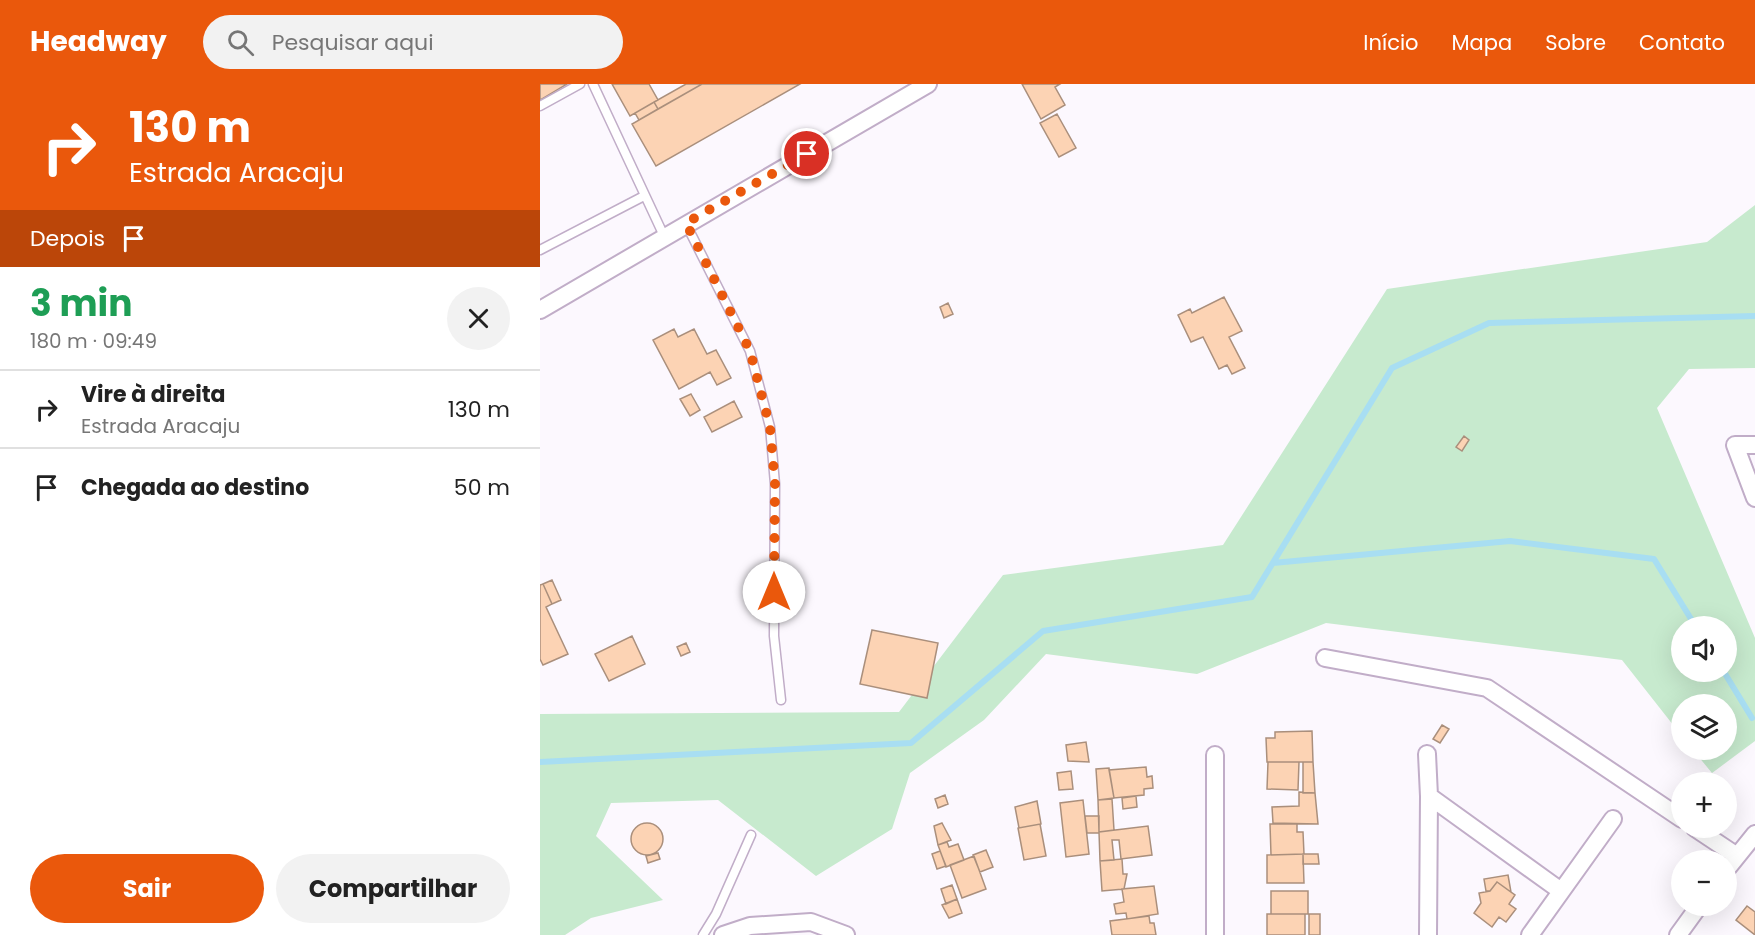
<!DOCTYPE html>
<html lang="pt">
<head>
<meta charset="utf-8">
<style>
	body { margin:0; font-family:Poppins,sans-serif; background:#f2f2f2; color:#222; height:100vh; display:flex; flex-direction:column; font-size:22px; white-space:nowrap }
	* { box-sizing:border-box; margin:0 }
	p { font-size:20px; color:#767676 }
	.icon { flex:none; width:33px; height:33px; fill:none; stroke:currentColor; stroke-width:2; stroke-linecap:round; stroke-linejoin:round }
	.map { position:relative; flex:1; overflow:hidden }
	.sheet { display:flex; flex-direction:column; background:#fff; width:540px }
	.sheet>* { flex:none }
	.guide { background:#ea580c; color:#fff; overflow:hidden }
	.fabs { position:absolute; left:1131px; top:532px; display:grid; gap:12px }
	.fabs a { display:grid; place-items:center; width:66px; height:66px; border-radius:50%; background:#fff; box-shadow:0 6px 24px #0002; font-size:30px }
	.pin { position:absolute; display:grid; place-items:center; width:51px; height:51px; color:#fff; margin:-26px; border:3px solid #fff; border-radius:50%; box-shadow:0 2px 6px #0007 }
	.me { position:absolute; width:66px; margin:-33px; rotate:0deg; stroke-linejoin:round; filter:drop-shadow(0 0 4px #0008) }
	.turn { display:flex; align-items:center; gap:21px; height:126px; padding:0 30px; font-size:27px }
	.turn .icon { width:78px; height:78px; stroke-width:2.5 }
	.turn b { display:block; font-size:42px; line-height:51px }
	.then { display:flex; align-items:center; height:57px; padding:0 30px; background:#0003; gap:12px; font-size:22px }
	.round { display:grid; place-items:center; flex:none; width:63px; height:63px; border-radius:32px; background:#f2f2f2 }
	.headline { display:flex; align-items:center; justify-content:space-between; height:102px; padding:0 30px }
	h1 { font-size:36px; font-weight:700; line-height:45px; color:#1e9e55 }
	.action { display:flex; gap:12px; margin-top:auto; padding:12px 30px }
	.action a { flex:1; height:69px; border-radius:36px; background:#ea580c; color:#fff; font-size:24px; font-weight:700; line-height:69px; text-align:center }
	.action a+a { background:#f2f2f2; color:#222 }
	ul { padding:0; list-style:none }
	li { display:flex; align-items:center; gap:18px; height:78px; padding:0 30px; border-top:2px solid #e0e0e0 }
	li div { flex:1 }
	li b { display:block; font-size:22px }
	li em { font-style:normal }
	header { display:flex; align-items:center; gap:36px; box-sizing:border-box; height:84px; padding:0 30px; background:#ea580c; color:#fff }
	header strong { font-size:28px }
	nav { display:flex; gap:33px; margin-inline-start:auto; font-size:21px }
	.search { width:420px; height:54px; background:#f2f2f2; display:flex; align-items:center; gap:15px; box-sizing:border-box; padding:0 21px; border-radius:33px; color:#767676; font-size:22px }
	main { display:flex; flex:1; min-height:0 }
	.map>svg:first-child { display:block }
	.green { fill:#c7eace; fill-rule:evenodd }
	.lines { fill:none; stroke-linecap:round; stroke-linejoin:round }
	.stream { stroke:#a8def2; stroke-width:6 }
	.building { fill:#fcd3b4; stroke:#aa8f7c; stroke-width:1.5 }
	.service-casing { stroke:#c1adc8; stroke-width:11 }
	.minor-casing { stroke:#c1adc8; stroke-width:20 }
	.service { stroke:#fff; stroke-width:8 }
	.minor { stroke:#fff; stroke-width:16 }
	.route { stroke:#ea580c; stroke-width:10; stroke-dasharray:0 18 }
</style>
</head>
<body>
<header>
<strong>Headway</strong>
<div class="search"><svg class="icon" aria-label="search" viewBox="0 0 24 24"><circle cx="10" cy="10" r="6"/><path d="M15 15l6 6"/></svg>Pesquisar aqui</div>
<nav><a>Início</a><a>Mapa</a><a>Sobre</a><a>Contato</a></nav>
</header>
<main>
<section class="sheet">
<div class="guide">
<div class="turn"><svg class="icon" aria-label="right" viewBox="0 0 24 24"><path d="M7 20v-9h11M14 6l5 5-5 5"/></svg><div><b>130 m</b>Estrada Aracaju</div></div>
<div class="then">Depois<svg class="icon" aria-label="arrive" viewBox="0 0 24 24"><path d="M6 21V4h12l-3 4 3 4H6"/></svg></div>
</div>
<div class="headline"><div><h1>3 min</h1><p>180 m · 09:49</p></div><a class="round"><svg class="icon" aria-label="close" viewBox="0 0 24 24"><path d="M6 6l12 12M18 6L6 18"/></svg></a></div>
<ul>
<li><svg class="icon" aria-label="right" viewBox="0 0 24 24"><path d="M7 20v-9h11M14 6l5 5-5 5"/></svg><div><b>Vire à direita</b><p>Estrada Aracaju</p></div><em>130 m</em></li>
<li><svg class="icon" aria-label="arrive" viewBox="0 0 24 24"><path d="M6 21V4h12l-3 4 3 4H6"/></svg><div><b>Chegada ao destino</b></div><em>50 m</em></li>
</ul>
<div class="action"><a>Sair</a><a>Compartilhar</a></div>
</section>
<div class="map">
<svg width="1215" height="851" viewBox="0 0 1215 851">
	<rect width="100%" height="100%" fill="#fcf8fe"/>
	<path class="green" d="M1215,121V284L1149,285L1117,324L1215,554V657L1172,689L1153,666H1186V621H1142L1141,651L1082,576L786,539L657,590L506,570L444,636L370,689L352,745L276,792L178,716L71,719L56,752L123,816L51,834L25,851H0V630L359,628L463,491L683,461L847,205L1167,158ZM1142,543H1186V588H1142Z"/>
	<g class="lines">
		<path class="stream" d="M733,479L970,457L1114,475L1156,543
			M1184,588L1212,634
			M0,678L371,659L503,547L712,513L852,284L949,239L1215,232"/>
	</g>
	<path class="building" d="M0,0H27L0,16Z
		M72,0H109L118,16L90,32Z
		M146,0H162L118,25L114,18Z
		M162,0H260L116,82L92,40Z
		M482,0H520L515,3L525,21L501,35Z
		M114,18L118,25L99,36L95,29Z
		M517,30L536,64L519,73L500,39Z
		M684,213L702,247L689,253L705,284L692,290L687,281L679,285L663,253L651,258L638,231L650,225L652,229Z
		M408,219L413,230L404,234L400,223Z
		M134,245L138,253L154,245L167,270L176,266L191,294L177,301L170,288L139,305L113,256Z
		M151,310L160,326L150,332L140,315Z
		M194,317L202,333L172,348L164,333Z
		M924,352L929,356L922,367L916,363Z
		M12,496L21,516L12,520L3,500Z
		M3,500L12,520L6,523L28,570L3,581L0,575V501Z
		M332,546L398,559L387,614L320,600Z
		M92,552L105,580L69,597L55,570Z
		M146,559L150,568L141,572L137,563Z
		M902,641L909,645L900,659L893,655Z
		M772,647L773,678H727L726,654H735V648Z
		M546,658L549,678L528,677L526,661Z
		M728,678H759L758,706L727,705Z
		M763,678H773L775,709H763Z
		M606,683L607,693L612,692L613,704L604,705V711L574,714L569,686Z
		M569,684L574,714L558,716L556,685Z
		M531,687L533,705L519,706L517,689Z
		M759,708L775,709L778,740L733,739L732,723L759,722Z
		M405,711L408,720L398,724L395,715Z
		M596,712L597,723L583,725L582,714Z
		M572,715L574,746L559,748L558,716Z
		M543,716L549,770L526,773L520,719Z
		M497,717L501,740L479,744L475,723Z
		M545,732H559V749H547Z
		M91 755a16 16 0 1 1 32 0a16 16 0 1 1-32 0Z
		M402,739L411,756L398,761L394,742Z
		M500,740L506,772L484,776L478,744Z
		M730,740H757V748H763L764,770L731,771Z
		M608,742L612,771L581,775L579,756H572L574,776L560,777L559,748Z
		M407,758L409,763L418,760L424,776L406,783L398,761Z
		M446,766L453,783L440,788L433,771Z
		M400,767L406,782L397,785L392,770Z
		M118,769L120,775L108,779L106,772Z
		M763,770H778L779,780H763Z
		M763,770L764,799H727V771Z
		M434,772L446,805L422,814L410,781Z
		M582,775L583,790H587L584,805L562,807L560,777Z
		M968,791L971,808L957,798L950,807H946L944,795Z
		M957,798L975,811L969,820L976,825L966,838L959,833L952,843L934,829L941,819L939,809L950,807Z
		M412,801L417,815L406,820L401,805Z
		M614,802L618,830L587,835L586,829L576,830L574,820L584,818L582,805Z
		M731,807H768V830H731Z
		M417,815L422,829L409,834L402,821Z
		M1207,822L1215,828V851L1196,836Z
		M727,830H765V851H727Z
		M769,830H780V851H769Z
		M609,832L610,839H614L616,851H572L570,837Z"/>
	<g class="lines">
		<defs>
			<path id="service" d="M53,0L124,152
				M0,22L40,0
				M146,140L210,267L230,343L235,400L234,552L241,616
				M0,166L104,112
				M163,851L176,830L211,751"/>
			<path id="minor" d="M0,226L388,0
				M1215,361H1195L1215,414
				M785,574L947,604L1142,735
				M887,670L889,712L888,851
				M889,712L1021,807
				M1155,744L1197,772
				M1186,786L1215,750
				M183,851L210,842L271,838L306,851
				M675,851V671
				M990,851L1073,735
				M1138,851L1159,822"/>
		</defs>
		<use href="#service" class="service-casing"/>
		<use href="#minor" class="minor-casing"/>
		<use href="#service" class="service"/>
		<use href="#minor" class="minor"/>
	</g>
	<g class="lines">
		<path class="route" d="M234,508L235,400L230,343L210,267L146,139L267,70"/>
	</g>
</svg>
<div class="fabs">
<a><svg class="icon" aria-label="sound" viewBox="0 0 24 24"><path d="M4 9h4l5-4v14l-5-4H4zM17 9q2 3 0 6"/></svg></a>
<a><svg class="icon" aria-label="layers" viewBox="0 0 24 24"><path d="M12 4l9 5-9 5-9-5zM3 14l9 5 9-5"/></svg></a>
<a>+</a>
<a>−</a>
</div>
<div class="pin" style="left:267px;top:70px;background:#d93025"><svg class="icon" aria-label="arrive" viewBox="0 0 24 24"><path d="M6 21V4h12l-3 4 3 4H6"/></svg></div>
<svg class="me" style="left:234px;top:508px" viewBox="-20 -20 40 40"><circle r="19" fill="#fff"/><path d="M0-13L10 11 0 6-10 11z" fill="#ea580c"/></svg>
</div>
</main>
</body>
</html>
